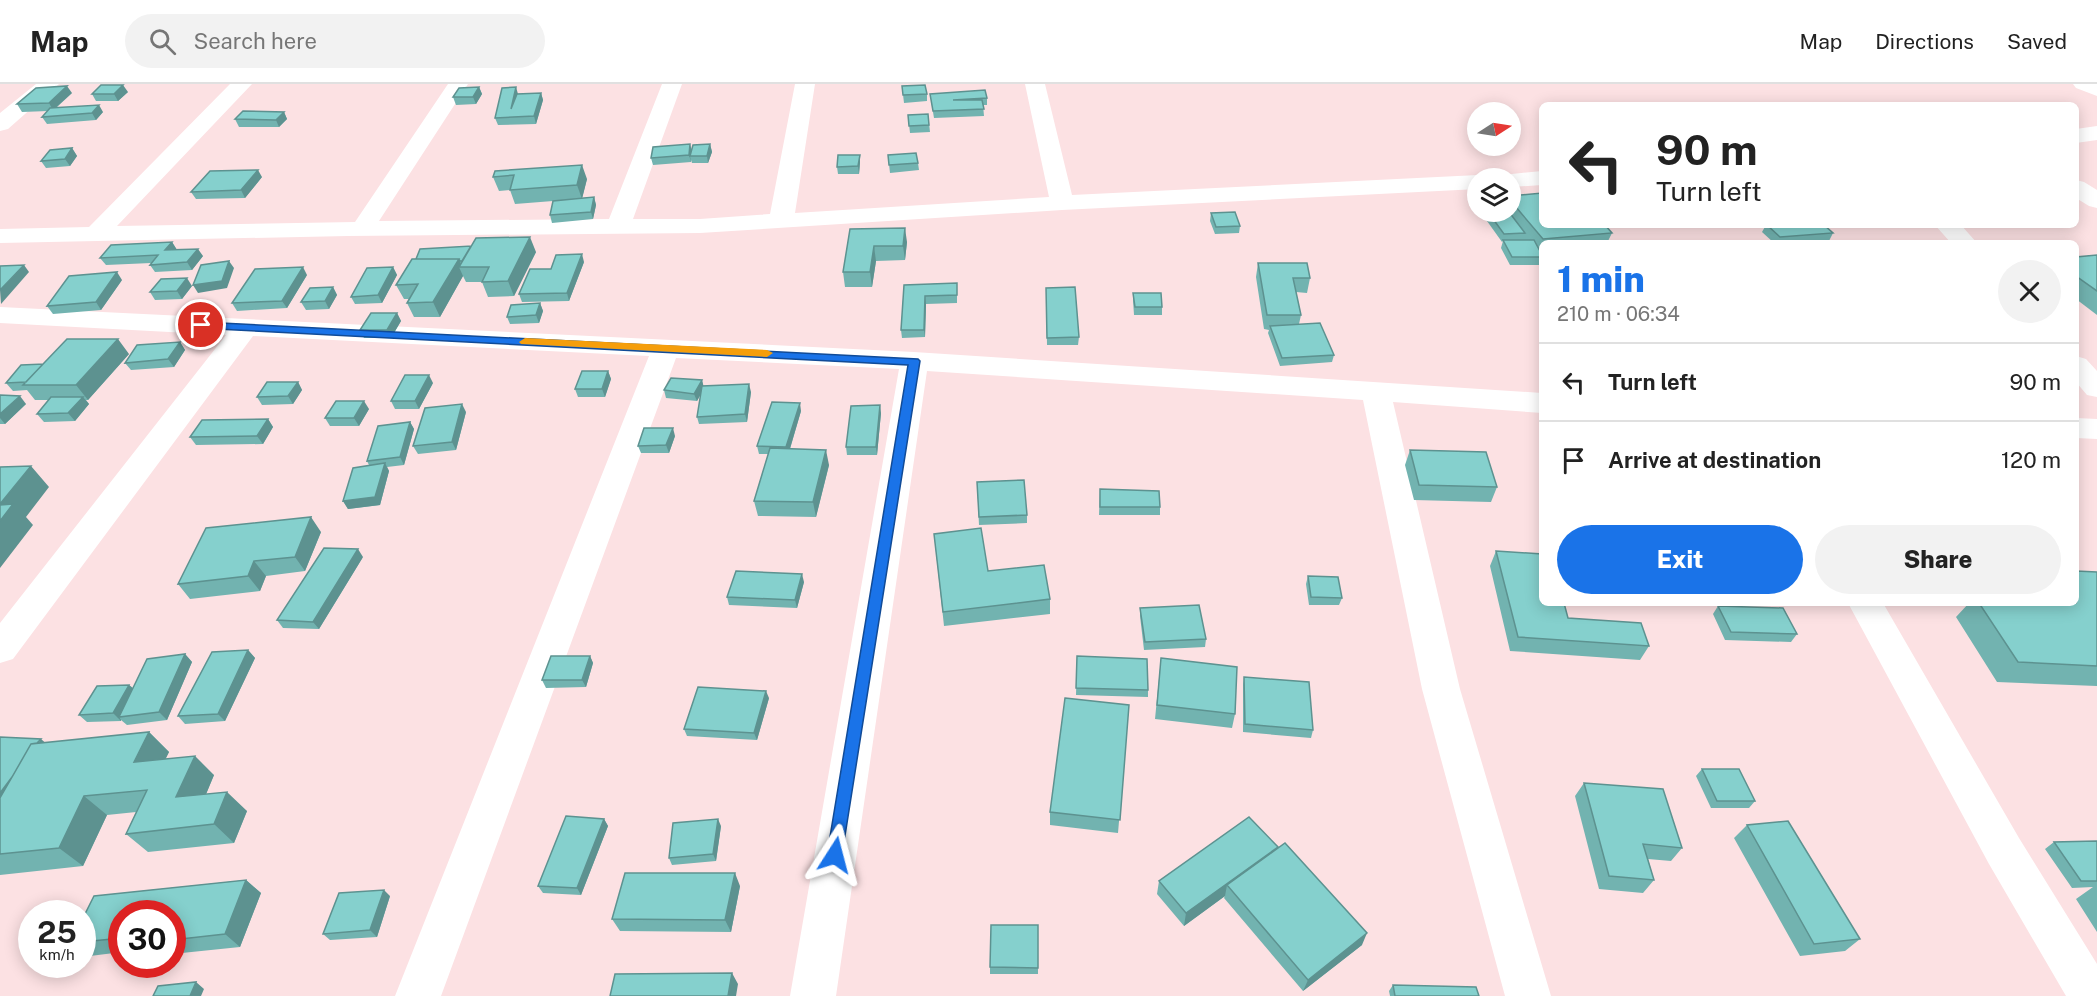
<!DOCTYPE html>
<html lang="en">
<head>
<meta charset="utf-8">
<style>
	body { margin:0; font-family:"Public Sans",sans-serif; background:#f2f2f2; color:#222; height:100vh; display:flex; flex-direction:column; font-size:22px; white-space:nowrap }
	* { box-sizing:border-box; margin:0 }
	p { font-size:20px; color:#767676 }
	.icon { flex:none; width:33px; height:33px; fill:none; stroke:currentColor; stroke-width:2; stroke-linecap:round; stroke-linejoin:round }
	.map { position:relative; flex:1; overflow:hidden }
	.panel { position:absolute; left:1539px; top:156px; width:540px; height:366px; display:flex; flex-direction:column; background:#fff; border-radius:9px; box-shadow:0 3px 15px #0003 }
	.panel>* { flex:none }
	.hud { position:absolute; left:1539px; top:18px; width:540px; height:126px; border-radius:9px; box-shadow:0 3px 15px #0003; background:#fff; color:#222; overflow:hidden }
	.needle { width:39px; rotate:78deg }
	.fabs { position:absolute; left:1467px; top:18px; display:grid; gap:12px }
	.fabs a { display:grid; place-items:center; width:54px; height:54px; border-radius:50%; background:#fff; box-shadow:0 3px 15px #0003; font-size:30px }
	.speed { position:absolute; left:18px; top:816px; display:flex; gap:12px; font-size:30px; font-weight:700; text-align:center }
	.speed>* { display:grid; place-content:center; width:78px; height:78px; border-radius:50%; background:#fff; box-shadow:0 3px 15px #0003; line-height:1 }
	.speed small { font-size:15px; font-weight:400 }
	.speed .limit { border:9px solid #d22; background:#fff; color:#111 }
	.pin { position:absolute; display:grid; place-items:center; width:51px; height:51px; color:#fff; margin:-26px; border:3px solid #fff; border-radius:50%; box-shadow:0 2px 6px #0007 }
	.me { position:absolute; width:66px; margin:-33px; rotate:9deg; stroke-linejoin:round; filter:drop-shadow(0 0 4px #0008) }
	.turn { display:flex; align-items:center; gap:21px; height:126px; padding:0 18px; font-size:27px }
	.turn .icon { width:78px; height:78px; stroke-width:2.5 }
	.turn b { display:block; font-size:42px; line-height:51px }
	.round { display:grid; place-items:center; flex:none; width:63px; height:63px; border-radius:32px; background:#f2f2f2 }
	.overview { display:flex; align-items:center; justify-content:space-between; height:102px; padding:0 18px }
	h1 { font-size:36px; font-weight:800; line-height:45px; color:#1a73e8 }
	.button { display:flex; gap:12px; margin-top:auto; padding:12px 18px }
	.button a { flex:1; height:69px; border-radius:36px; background:#1a73e8; color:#fff; font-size:24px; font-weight:800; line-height:69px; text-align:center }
	.button a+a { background:#f2f2f2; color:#222 }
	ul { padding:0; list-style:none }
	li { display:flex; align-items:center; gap:18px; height:78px; padding:0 18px; border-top:2px solid #e0e0e0 }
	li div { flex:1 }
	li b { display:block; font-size:22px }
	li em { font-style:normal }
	header { display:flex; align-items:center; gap:36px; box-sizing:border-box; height:84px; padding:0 30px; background:#fff; border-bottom:2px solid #e0e0e0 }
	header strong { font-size:28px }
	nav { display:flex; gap:33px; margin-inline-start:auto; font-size:21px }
	.search { width:420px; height:54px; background:#f2f2f2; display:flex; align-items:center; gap:15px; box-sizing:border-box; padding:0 21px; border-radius:33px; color:#767676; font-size:22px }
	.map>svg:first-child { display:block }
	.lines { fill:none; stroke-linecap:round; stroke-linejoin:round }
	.street { fill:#fff; fill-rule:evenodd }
	.secondary { fill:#fff; fill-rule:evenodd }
	.wall { fill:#72b3b0 }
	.shaded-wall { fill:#5d9290 }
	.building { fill:#85d0cd; stroke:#5d9290; stroke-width:1.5 }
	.route { fill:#1a73e8; stroke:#114b97; stroke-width:1.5 }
	.slow { fill:#f59e0b }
</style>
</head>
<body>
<header>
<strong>Map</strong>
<div class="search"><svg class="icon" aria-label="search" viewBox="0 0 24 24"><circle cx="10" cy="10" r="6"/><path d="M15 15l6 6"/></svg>Search here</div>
<nav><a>Map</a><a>Directions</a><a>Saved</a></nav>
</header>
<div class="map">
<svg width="2097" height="912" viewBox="0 0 2097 912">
	<rect width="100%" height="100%" fill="#fce1e3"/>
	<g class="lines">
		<path class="street" d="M36,0H59L8,45L0,47V29Z
			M230,0H252L117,142L355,138L448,0H468L379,137L609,135L662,0H682L633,135H700L770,130L795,0H815L795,129L1049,113L1025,0H1045L1072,111L1478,91L1487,94H1478V105L1062,126L700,149L348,152L0,159V145L89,143Z
			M2097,42V56L2076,59V45Z
			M1542,87V101L1510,103V94H1499L1502,91Z
			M2076,96L2084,98L2097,106V124L2089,122L2076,114Z
			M1935,141H1961L1977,159H1951Z
			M0,223L914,268L1542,309V329L1393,318L1460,605L1551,912H1505L1422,605L1363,316L927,287L836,912H790L899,285L676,274L441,912H395L649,272L253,252L13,575L0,579V539L226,251L0,239Z
			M2076,272L2086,275L2097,287V313L2087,311L2076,298Z
			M2076,334L2097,335V355L2076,354Z
			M1848,519H1883L2019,754L2097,880V912H2066L1989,780Z"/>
		<path class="secondary" d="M2073,0H2097V12L2076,4Z"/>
	</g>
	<path class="wall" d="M902,2L927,10V17L904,19Z
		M479,3L482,10L476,20L456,21L453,13Z
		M128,8L118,17H96L92,10Z
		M72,9L56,24L103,28L96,36L47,40L42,33L48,27L22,28L17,20Z
		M541,9L543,16L536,40L498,41L495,34Z
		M930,10L987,14V21H983L984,32L934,34Z
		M284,28L287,35L279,43H239L235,35Z
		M928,30L930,48L910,49L908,31Z
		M710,60L712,68L708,79H692L691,76V78L653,81L651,74L692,66Z
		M72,64L77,72L70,82L46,84L41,77Z
		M860,71V78L859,90H838L837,83Z
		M888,71L918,79L919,86L890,89Z
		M495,87L587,95L582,114L594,113L596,121L593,135L552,139L550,131L553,117L515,120L510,106L499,107L493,93Z
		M262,93L245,114L196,115L191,108Z
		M1510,112L1612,149L1607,159H1542V169H1541L1542,171V176L1540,181H1510L1501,164L1503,157L1502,158L1482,130L1483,128H1510Z
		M1211,129L1240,142L1239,149L1215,150L1210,137Z
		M1766,141H1824L1833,149L1829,157L1801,159H1774L1762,148Z
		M850,145L907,158L905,176L876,177L872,203H845L843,188Z
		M172,158L177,166L203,172L192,186L155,188L150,181L151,179L106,181L100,174Z
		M536,168L514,212L488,213L482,198H466L463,192L440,233H414L407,219L409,215H404L396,201L412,175Z
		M2097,171V231L2076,215V173Z
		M584,178L569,217L522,218L519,210L551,185Z
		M1258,179L1310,194L1307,209L1296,208L1301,231L1299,240L1334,271L1332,278L1280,282L1268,249L1269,246L1264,245L1256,193Z
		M393,183L397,191L382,219L355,220L351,213Z
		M307,191L287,224L237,227L232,219Z
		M122,196L101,226L53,230L47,222Z
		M957,199V219L926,220L925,253L902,254L901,246L904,201Z
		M192,202L182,215L155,216L150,208Z
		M333,203L337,211L329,225L306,226L301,218Z
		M1046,204L1079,253L1078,261H1047Z
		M1133,209L1162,223V231H1134L1133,216Z
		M540,219L543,227L539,239L510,240L507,233Z
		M397,229L401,237L391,254H364L360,246Z
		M180,258L185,266L174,283L131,286L125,279Z
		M129,270L88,316H86L89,320L75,337L44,338L37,330L49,316H35L27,306L13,307L6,299L43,280Z
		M608,287L611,295L605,313H578L575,305Z
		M702,296L703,302L751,308L747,338L699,340L697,333L701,310L697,317L666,314L664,306Z
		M298,298L302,306L293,320L262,321L257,313Z
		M433,299L419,325H395L391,317Z
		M0,311L26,320L5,340H0Z
		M369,325L359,342H330L325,334Z
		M801,327L790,365L829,381L816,433L758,432L754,417L768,370H759L757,362Z
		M466,328L456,366L418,370L413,362Z
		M881,329L877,371H847L846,363Z
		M268,335L273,343L263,360L196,361L190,353Z
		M410,338L414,345L404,381L387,383L389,387L380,421L348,425L343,417L369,381L367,377Z
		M675,352L669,369H641L638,362Z
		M1410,366L1497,403L1491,418L1414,416L1405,381Z
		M977,398L1027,431V439L979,441Z
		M1100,405L1160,423V431H1099Z
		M321,448L305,487L266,492L260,507L190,515L178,500Z
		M934,450L988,487L1050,515V530L944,542Z
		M1496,467L1568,534L1649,562L1640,576L1510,567L1490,482Z
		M363,473L319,545L283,544L277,536Z
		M2097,488V602L1997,598L1956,533L1969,519H2076Z
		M1308,492L1342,514L1339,521H1309L1306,500Z
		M804,498L797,524L729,521L727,513Z
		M1718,522L1797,550L1791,558L1725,556L1713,530Z
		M1140,524L1206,555L1205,563L1144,566L1140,532Z
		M248,566L255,574L225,637L185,640L178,632Z
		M185,570L192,578L167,636L127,641L121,636V637L87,638L79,631L129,601L133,604Z
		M590,572L593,579L586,603L546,604L542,596Z
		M1077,572L1148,606V613L1076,611Z
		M1161,574L1235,630L1232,644L1155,635Z
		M1244,593L1313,646L1311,654L1243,648V600Z
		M769,614L757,656L687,652L684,645Z
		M1129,621L1118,749L1050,741V728Z
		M149,648L169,668L165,675L214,691L206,710L247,727L234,759L148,768L126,750L136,728L107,731L83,782L0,791V770L45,659Z
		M1702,685L1755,717L1749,724H1711L1696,692Z
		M1584,699L1682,764L1671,777L1648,775L1654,796L1643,809L1599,805L1575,712Z
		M604,735L608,742L581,811L543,809L538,802Z
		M1747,741L1860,855L1845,867L1800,872L1734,754Z
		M721,742L716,777L672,781L669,774Z
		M2097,757V848L2076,815L2093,803L2072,804L2045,765L2054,758Z
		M1277,765L1362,861L1303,907L1224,814L1225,812L1184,842L1157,810L1159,797Z
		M246,796L261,809L240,863L172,870V830H122V868L90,872L82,867V836L94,812Z
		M740,802L731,848L620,847L612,835Z
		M390,812L377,853L330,856L323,850Z
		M1038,841V890H990V883Z
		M1393,901L1479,912H1390L1389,907Z"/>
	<path class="shaded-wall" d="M123,1L128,8L118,17L114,10Z
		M67,2L72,9L53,26L49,19Z
		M479,3L482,10L476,20L473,13Z
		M516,3L518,10L511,25Z
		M541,9L543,16L536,40L534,32Z
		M99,21L103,28L96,36L92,29Z
		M284,28L287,35L279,43L276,36Z
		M690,60L692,67L690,72L691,78L689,71Z
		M710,60L712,68L708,79L707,72Z
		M72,64L77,72L70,82L65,75Z
		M860,71V78L859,90L858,82Z
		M582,81L587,95L582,115L577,101Z
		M258,86L262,93L245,114L241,106Z
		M594,113L596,121L593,135L591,128Z
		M905,144L907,158L905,176L903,162Z
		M530,153L536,168L514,212L508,197Z
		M172,158L177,166H165Z
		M874,162L876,177L872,203L870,188Z
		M198,165L203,172L192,186L187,178Z
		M582,170L584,178L569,217L567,209Z
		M459,175L462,183H459L463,192L440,233L433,218Z
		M229,177L234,184L227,204L198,209L193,201Z
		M24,181L29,188L1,220L0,206Z
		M303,183L307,191L287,224L282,217Z
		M393,183L397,191L382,219L378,211Z
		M117,188L122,196L101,226L96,218Z
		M187,194L192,202L182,215L177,207Z
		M333,203L337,211L329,225L325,217Z
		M925,212L926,220L925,253L924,246Z
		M540,219L543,227L539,239L536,231Z
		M397,229L401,237L391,254L387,246Z
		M118,255L129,270L88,316L76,301Z
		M180,258L185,266L174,283L168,275Z
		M608,287L611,295L605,313L602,305Z
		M429,291L433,299L419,325L415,317Z
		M702,296L704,304L697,317L694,310Z
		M298,298L302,306L293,320L288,312Z
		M749,300L751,308L747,338L745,330Z
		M20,312L26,320L5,340L0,334V330Z
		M83,313L89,320L75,337L68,329Z
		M364,317L369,325L359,342L354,334Z
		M800,319L801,327L788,371L786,363Z
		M462,320L466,328L456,366L452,358Z
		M880,321L881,329L877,371L876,363Z
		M268,335L273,343L263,360L257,352Z
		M410,338L414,345L404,381L400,373Z
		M673,344L675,352L669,369L666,361Z
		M826,366L829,381L816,433L813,418Z
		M385,379L389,387L380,421L348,425L343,417Z
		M31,382L49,403L26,433L33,441L0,484V420Z
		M311,433L321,448L305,487L295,473Z
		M358,465L363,473L319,545L313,538Z
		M254,477L266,492L260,507L248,492Z
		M802,490L804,498L797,524L795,516Z
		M248,566L255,574L225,637L218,630Z
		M185,570L192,578L167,636L159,628Z
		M590,572L593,579L586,603L582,596Z
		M129,601L137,608L119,633L121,636V637L113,629Z
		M766,607L769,614L757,656L754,649Z
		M149,648L169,668L155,697L134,678Z
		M41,655L57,669L0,730V709Z
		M195,672L214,691L197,732L176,713Z
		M227,708L247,727L234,759L214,740Z
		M84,712L107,731L83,782L59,764Z
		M604,735L608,742L581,811L577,804Z
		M718,735L721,742L716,777L713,770Z
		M1278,763L1274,776L1227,801L1225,812L1184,842L1186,829Z
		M735,789L740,802L731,848L725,836Z
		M246,796L261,809L240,863L225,850Z
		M384,806L390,812L377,853L370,846Z
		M1367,849L1362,861L1303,907L1308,896Z
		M732,889L738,900L736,912H728Z
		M196,898L204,905L201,912H190Z"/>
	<path class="building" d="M101,1H123L114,10H92Z
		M925,1L927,10L903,11L902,2Z
		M67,2L49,19L17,20L36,4Z
		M479,3L473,13H453L459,4Z
		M516,3L511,25L517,10L541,9L534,32L495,34L502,4Z
		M985,6L987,14L953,16H982L984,25L933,27L930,10Z
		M99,21L92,29L42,33L50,24Z
		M243,27L284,28L276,36L235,35Z
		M928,30L929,41L909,42L908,31Z
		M690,60L689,71L651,74L653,63Z
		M710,60L707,72H690L693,61Z
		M72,64L65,75L41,77L50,66Z
		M916,69L918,79L889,81L888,71Z
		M838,71H860L858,82L837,83Z
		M582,81L577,101L510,106L514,91L493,93L495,87Z
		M258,86L241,106L191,108L210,87Z
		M1542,109V141H1605L1612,149L1543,155L1510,116V112Z
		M594,113L591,128L550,131L553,117Z
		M1235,128L1240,142L1216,143L1211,129Z
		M1488,128H1509L1525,149L1504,150Z
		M1767,141H1824L1833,149L1780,153Z
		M905,144L903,162H874L870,188H843L850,145Z
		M530,153L508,197L482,198L489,183H459L476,154Z
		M1503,156H1534L1542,171V173H1512Z
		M172,158L165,166L198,165L187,178L150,181L158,171L100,174L111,161Z
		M471,162L462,177H460L459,175H416L420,165Z
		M582,170L567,209L519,210L530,185H551L556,171Z
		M2097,171V207L2076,192V173Z
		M412,175H459L433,218L407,219L418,200L396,201Z
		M229,177L222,197L193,201L201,181Z
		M1258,179H1307L1310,194H1293L1301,231H1267Z
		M24,181L0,206V182Z
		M303,183L282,217L232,219L255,185Z
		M393,183L378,211L351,213L367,184Z
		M117,188L96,218L47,222L69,192Z
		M187,194L177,207L150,208L161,195Z
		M957,199V211L925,212L924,246H901L904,201Z
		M333,203L325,217L301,218L310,204Z
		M1075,203L1079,253L1047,254L1046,204Z
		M1133,209H1161L1162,223H1135Z
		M540,219L536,231L507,233L511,221Z
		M371,229H397L387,246H360Z
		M1320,239L1334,271L1282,274L1270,242Z
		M67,255H118L76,301H23Z
		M180,258L168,275L125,279L137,261Z
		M43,280L26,298L6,299L21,281Z
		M582,287H608L602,305H575Z
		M405,291H429L415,317H391Z
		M671,294L702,296L694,310L664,306Z
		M267,298H298L288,312L257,313Z
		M749,300L745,330L697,333L702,302Z
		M0,311L20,312L0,330Z
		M51,313H83L68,329L37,330Z
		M336,317H364L354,334H325Z
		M772,318L800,319L786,363L757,362Z
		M462,320L452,358L413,362L425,324Z
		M880,321L876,363H846L851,322Z
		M268,335L257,352L190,353L202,336Z
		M410,338L400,373L367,377L378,342Z
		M644,344H673L666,361L638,362Z
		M770,364L826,366L813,418L754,417Z
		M1410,366L1486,368L1497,403L1419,401Z
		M385,379L375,413L343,417L353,384Z
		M31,382L0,420V383Z
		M1024,396L1027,431L979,433L977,398Z
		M1100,405L1159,407L1160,423H1100Z
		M13,420L0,437V421Z
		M311,433L295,473L254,477L248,492L178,500L206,444Z
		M981,444L988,487L1044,481L1050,515L943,528L934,450Z
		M324,464L358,465L313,538L277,536Z
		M1496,467L1542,470V519H1564L1568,534L1641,539L1649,562L1518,553Z
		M736,487L802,490L795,516L727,513Z
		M2076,487L2097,488V582L2018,578L1979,519H2076Z
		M1308,492L1338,493L1342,514L1311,513Z
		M1199,521L1206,555L1145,558L1140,524Z
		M1718,522L1783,524L1797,550L1731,548Z
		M248,566L218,630L178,632L212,568Z
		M185,570L159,628L119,633L147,575Z
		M551,572H590L582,596H542Z
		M1077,572L1147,575L1148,606L1076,604Z
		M1161,574L1237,583L1235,630L1157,621Z
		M1244,593L1309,598L1313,646L1245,640Z
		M129,601L113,629L79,631L97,602Z
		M698,603L766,607L754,649L684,645Z
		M1065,614L1129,621L1120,736L1050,728Z
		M149,648L134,678L195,672L176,713L227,708L214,740L126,750L147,706L84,712L59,764L0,770V714L31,660Z
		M0,653L41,655L37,659L31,660L12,693L0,709Z
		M1702,685H1739L1755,717H1717Z
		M1584,699L1663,705L1682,764L1643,760L1654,796L1609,792Z
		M566,732L604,735L577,804L538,802Z
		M1249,733L1278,763L1186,829L1159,797Z
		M718,735L713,770L669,774L673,739Z
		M1788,737L1860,855L1814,860L1747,741Z
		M2097,757V797H2081L2054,758Z
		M1285,759L1367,849L1308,896L1227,801Z
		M625,789H735L725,836L612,835Z
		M246,796L225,850L172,856V830H122V854L82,858V836L94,812Z
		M384,806L370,846L323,850L339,809Z
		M991,841H1038V884L990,883Z
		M732,889L728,912H610L615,890Z
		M196,898L190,912H153L158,902Z
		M1393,901L1476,903L1479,912H1395Z"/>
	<path class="route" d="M201,238L918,275L920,277L841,777L835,779L829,777L827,771L908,281L197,244V239Z"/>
	<path class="slow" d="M525,254L767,266L773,269L767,273L521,260L519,258Z"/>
</svg>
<div class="fabs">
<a><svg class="needle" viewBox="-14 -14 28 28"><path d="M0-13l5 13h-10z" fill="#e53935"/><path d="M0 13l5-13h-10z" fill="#767676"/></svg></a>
<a><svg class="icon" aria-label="layers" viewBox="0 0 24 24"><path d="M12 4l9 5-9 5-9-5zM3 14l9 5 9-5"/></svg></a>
</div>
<div class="speed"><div>25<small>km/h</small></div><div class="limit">30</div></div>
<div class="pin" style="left:201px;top:241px;background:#d93025"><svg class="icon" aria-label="arrive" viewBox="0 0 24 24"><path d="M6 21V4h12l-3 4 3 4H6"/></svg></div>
<svg class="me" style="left:835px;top:771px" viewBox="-20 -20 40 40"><path d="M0-17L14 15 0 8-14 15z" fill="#1a73e8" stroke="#fff" stroke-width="4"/></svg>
<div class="hud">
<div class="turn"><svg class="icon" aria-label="left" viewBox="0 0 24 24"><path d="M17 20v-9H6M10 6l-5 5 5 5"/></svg><div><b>90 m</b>Turn left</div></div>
</div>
<section class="panel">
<div class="overview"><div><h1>1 min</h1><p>210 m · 06:34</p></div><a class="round"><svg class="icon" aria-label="close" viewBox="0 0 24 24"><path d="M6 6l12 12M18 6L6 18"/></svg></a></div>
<ul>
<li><svg class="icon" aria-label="left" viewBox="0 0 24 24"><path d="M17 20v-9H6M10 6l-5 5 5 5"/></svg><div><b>Turn left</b></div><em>90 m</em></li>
<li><svg class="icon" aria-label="arrive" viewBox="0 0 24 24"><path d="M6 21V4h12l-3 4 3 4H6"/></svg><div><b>Arrive at destination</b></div><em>120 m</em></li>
</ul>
<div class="button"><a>Exit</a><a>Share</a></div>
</section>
</div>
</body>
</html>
